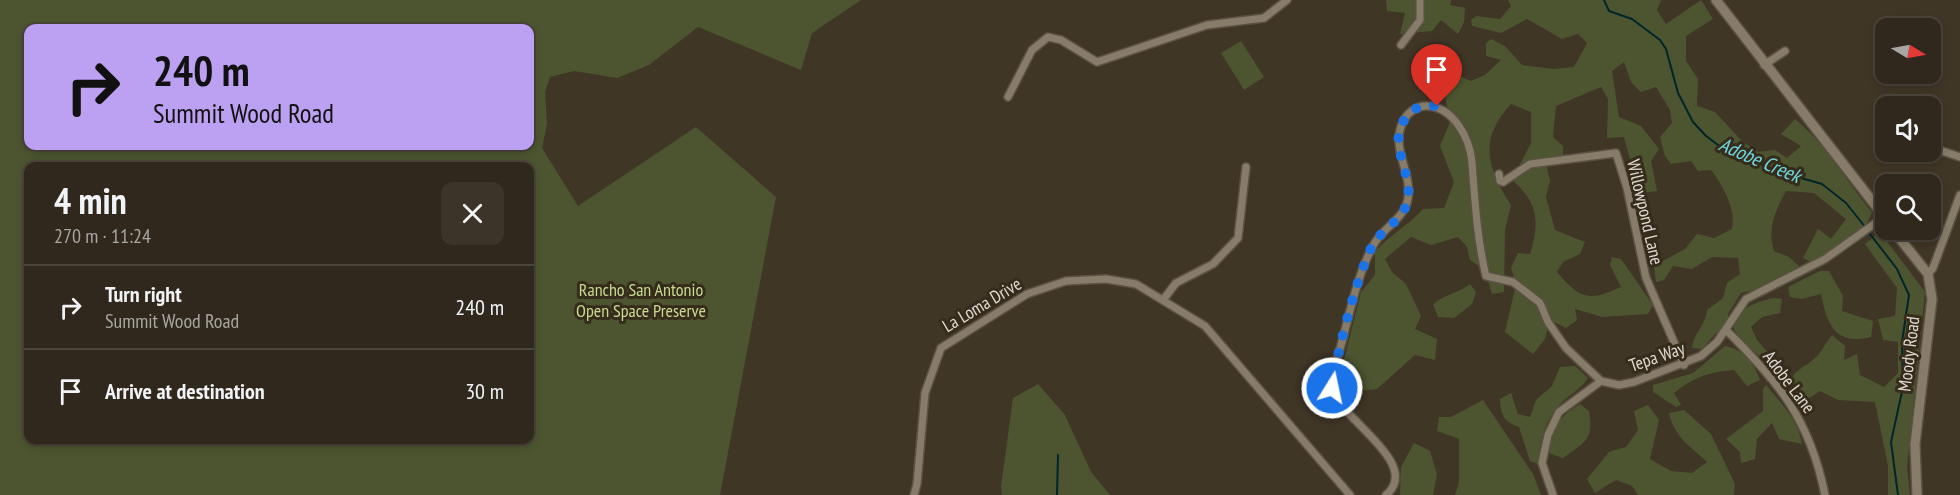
<!DOCTYPE html>
<html lang="en">
<head>
<meta charset="utf-8">
<style>
	body { margin:0; font-family:"PT Sans Narrow",sans-serif; background:#3c3429; color:#f1f3f6; height:100vh; display:flex; flex-direction:column; font-size:22px; white-space:nowrap }
	* { box-sizing:border-box; margin:0 }
	p { font-size:20px; color:#a8a6a3 }
	.icon { flex:none; width:33px; height:33px; fill:none; stroke:currentColor; stroke-width:2; stroke-linecap:round; stroke-linejoin:round }
	.map { position:relative; flex:1; overflow:hidden }
	.panel { position:absolute; left:24px; top:162px; width:510px; height:282px; display:flex; flex-direction:column; background:#30281c; border-radius:12px; box-shadow:0 3px 9px #0003,0 0 0 2px #4b443b }
	.panel>* { flex:none }
	.banner { position:absolute; left:24px; top:24px; width:510px; height:126px; border-radius:12px; box-shadow:0 3px 9px #0003,0 0 0 2px #4b443b; background:#bca0f2; color:#111; overflow:hidden }
	.needle { width:39px; rotate:100deg }
	.buttons { position:absolute; left:1875px; top:18px; display:grid; gap:12px }
	.buttons a { display:grid; place-items:center; width:66px; height:66px; border-radius:12px; background:#30281c; box-shadow:0 3px 9px #0003,0 0 0 2px #4b443b; font-size:30px }
	.pin { position:absolute; display:grid; place-items:center; width:51px; height:51px; color:#fff; margin:-62px -26px; border-radius:50% 50% 50% 0; rotate:-45deg; box-shadow:0 0 6px #0007 }
	.pin .icon { rotate:45deg }
	.me { position:absolute; width:66px; margin:-33px; rotate:10deg; stroke-linejoin:round; filter:drop-shadow(0 0 4px #0008) }
	.turn { display:flex; align-items:center; gap:21px; height:126px; padding:0 30px; font-size:27px }
	.turn .icon { width:78px; height:78px; stroke-width:2.5 }
	.turn b { display:block; font-size:42px; line-height:51px }
	.round { display:grid; place-items:center; flex:none; width:63px; height:63px; border-radius:12px; background:#3c3429 }
	.overview { display:flex; align-items:center; justify-content:space-between; height:102px; padding:0 30px }
	h1 { font-size:36px; font-weight:700; line-height:45px }
	ul { padding:0; list-style:none }
	li { display:flex; align-items:center; gap:18px; height:84px; padding:0 30px; border-top:2px solid #4b443b }
	li div { flex:1 }
	li b { display:block; font-size:22px }
	li em { font-style:normal }
	.map>svg:first-child { display:block }
	.green { fill:#4c5530; fill-rule:evenodd }
	.lines { fill:none; stroke-linecap:round; stroke-linejoin:round }
	.stream { stroke:#012629; stroke-width:2 }
	.street-casing { stroke:#5b5244; stroke-width:10 }
	.secondary-casing { stroke:#5b5244; stroke-width:12 }
	.street { stroke:#877b69; stroke-width:7 }
	.secondary { stroke:#877b69; stroke-width:9 }
	.route { stroke:#1a73e8; stroke-width:10; stroke-dasharray:0 18 }
	.labels { text-anchor:middle; stroke-width:6; stroke-linejoin:round; paint-order:stroke }
	.street-label { font-size:18px; fill:#e1dad0; stroke:#362c1c }
	.park-label { font-size:18px; fill:#c9db90; stroke:#362c1c }
	.water-label { font-size:20px; font-style:italic; fill:#70dae3; stroke:#362c1c }
</style>
</head>
<body>
<div class="map">
<svg width="1960" height="495" viewBox="0 0 1960 495">
	<rect width="100%" height="100%" fill="#403626"/>
	<path class="green" d="M0,0H861L812,33L801,70L698,27L649,65L617,78L574,71L550,77L545,92L547,124L542,148L578,206L696,127L776,197L720,495H0ZM28,28H530V146H28ZM28,166H530V440H28Z
		M1386,0H1451L1450,5L1465,8L1464,22L1458,34L1441,20L1432,31L1400,34L1405,13L1387,11Z
		M1508,0H1661L1657,10L1666,24L1701,0L1713,19L1686,36V61L1698,79L1697,106L1715,112L1742,141L1758,152L1775,150L1787,158L1801,146L1781,134L1795,119C1827,145 1846,181 1872,212C1863,238 1838,251 1815,264L1803,258L1818,229L1831,239L1846,219L1814,193L1786,191C1775,211 1767,229 1774,251L1789,257L1799,266L1798,273L1771,287L1741,293L1728,314L1729,327L1716,333L1702,349L1692,348C1694,332 1705,327 1707,310L1723,298L1727,283L1740,274L1738,258L1712,257L1692,269L1673,266L1664,280L1656,282L1654,266L1685,249L1697,234L1714,238L1732,229C1736,208 1723,186 1711,170L1698,171L1691,161L1671,164L1665,156L1660,137L1672,123L1670,110L1656,87L1641,92L1631,82L1624,62L1612,71L1619,117L1641,126L1659,149L1651,161L1657,191L1639,193L1624,137L1607,138L1608,99L1601,87L1556,106L1553,137L1563,146V157L1546,164L1550,181L1546,197L1555,230L1585,242L1580,254L1563,262L1557,272C1580,299 1588,302 1621,287L1610,265L1612,257L1621,259L1653,305L1648,314L1602,317L1575,309L1577,320L1566,328L1550,320L1545,339L1533,354L1505,332L1516,284L1511,268L1518,253L1530,254C1540,222 1538,202 1512,180L1531,143V112L1511,104C1478,139 1487,168 1511,205L1505,230L1504,292L1492,294L1485,270L1470,260L1467,247L1458,237L1431,245L1411,237L1385,259L1392,272L1406,284L1421,316L1415,329L1437,339L1435,360L1415,355L1377,389L1350,392L1339,380L1361,292L1375,275V252C1389,235 1408,226 1423,209L1444,208L1454,182L1440,146L1450,122L1442,79L1447,71L1471,81L1485,75L1501,60L1486,56V43L1491,39L1505,46L1522,65L1553,69L1574,67L1587,43L1578,34L1562,39L1527,19L1501,33L1472,26L1471,20L1476,16L1500,19L1511,6Z
		M1241,41L1264,77L1244,90L1221,53Z
		M1880,232L1925,292L1907,467L1910,495H1888V466L1875,402L1838,400L1820,391L1802,403L1792,396C1785,369 1804,371 1818,355C1823,349 1827,341 1832,335L1845,346L1844,360L1857,354L1860,375L1884,387L1898,373V342L1883,340L1878,319L1895,316L1897,288L1865,244Z
		M1820,271H1829L1843,296L1842,311L1873,321L1871,337C1835,346 1827,324 1821,294L1802,299L1790,297L1788,287Z
		M1470,284L1476,292L1472,304L1454,318L1438,317L1433,304C1444,295 1458,293 1470,284Z
		M1774,298L1782,299L1780,313L1762,317L1751,327L1757,340L1768,353L1762,359C1750,346 1737,341 1732,323C1744,307 1754,302 1774,298Z
		M1725,346C1745,350 1753,362 1760,380L1747,386L1734,370C1709,372 1694,377 1674,393L1681,405L1676,407L1653,392V385L1693,373Z
		M1575,366L1588,378C1580,391 1567,395 1558,407C1543,424 1541,443 1538,464L1530,461L1519,427C1504,422 1500,414 1500,399L1511,393L1518,414L1530,417L1536,400L1552,386L1560,367Z
		M1038,384L1065,415L1091,472L1110,495H1002L1001,487L1013,398Z
		M1766,385C1782,404 1798,420 1802,444L1779,439L1772,423L1757,439L1755,459L1741,463L1740,452L1726,439L1763,411V389Z
		M1483,400L1533,474L1541,495H1455L1459,482V439L1437,431L1439,417H1451Z
		M1580,404L1589,411C1594,440 1585,442 1563,458L1549,453C1553,428 1558,417 1580,404Z
		M1648,405L1659,420L1650,459L1671,471L1692,473L1707,462C1690,446 1675,438 1669,413L1684,410L1711,434L1735,484L1734,495H1638L1632,486L1616,480L1595,493L1587,479L1609,452L1626,447L1638,430L1634,411Z
		M1414,443L1430,451L1437,474L1433,495H1400L1401,467Z"/>
	<g class="lines">
		<path class="stream" d="M1604,0L1609,11L1632,19L1660,40L1666,49L1678,93L1693,122L1706,136L1722,148L1780,172L1822,184L1846,203L1866,228
			M1870,234L1897,269L1909,295L1902,342L1903,387L1891,442L1898,495
			M1057,495L1058,455"/>
		<defs>
			<path id="street" d="M1401,45L1420,20V0
				M1764,65L1785,51
				M1008,97L1032,50L1048,37L1061,40L1097,62L1207,25L1264,18L1287,0
				M1930,147L1960,157
				M1499,174L1500,181L1503,182L1530,164L1616,153L1627,188L1646,278L1684,365
				M1928,274L1933,268L1960,195
				M1163,300L1176,283L1213,264L1238,238L1246,167
				M1726,330C1779,382 1810,420 1825,495
				M914,495L917,484L925,393L941,348L1027,294L1066,281L1106,279L1136,284L1205,326L1350,495
				M1386,495C1423,464 1340,419 1332,389C1329,378 1337,360 1340,349C1349,317 1357,275 1373,246C1380,231 1398,222 1405,208C1419,179 1387,149 1404,120C1408,112 1417,106 1426,106C1453,106 1470,138 1472,163C1475,201 1477,239 1486,276L1513,282L1540,303L1548,322L1566,348L1601,381
				M1553,495L1542,463L1548,435L1559,412L1601,381L1619,385L1634,382L1701,356L1717,342L1746,299L1825,259L1884,217"/>
			<path id="secondary" d="M1716,0L1886,219
				M1893,230L1928,274L1932,299L1915,444L1917,495"/>
		</defs>
		<use href="#street" class="street-casing"/>
		<use href="#secondary" class="secondary-casing"/>
		<use href="#street" class="street"/>
		<use href="#secondary" class="secondary"/>
	</g>
	<g class="lines">
		<path class="route" d="M1332,388C1338,348 1355,283 1372,246C1379,232 1398,223 1405,208C1419,179 1385,147 1405,119C1413,106 1423,106 1437,106"/>
	</g>
	<g class="labels">
		<g class="street-label">
			<text transform="translate(1645 212) rotate(77)" y="6">Willowpond Lane</text>
			<text transform="translate(982 305) rotate(-31)" y="6">La Loma Drive</text>
			<text transform="translate(1909 354) rotate(-83)" y="6">Moody Road</text>
			<text transform="translate(1657 357) rotate(-19)" y="6">Tepa Way</text>
			<text transform="translate(1789 382) rotate(53)" y="6">Adobe Lane</text>
		</g>
		<g class="park-label">
			<text x="641" y="296">Rancho San Antonio<tspan x="641" dy="21">Open Space Preserve</tspan></text>
		</g>
		<g class="water-label">
			<text transform="translate(1760 160) rotate(23)" y="7">Adobe Creek</text>
		</g>
	</g>
</svg>
<div class="buttons">
<a><svg class="needle" viewBox="-14 -14 28 28"><path d="M0-13l5 13h-10z" fill="#e53935"/><path d="M0 13l5-13h-10z" fill="#a8a6a3"/></svg></a>
<a><svg class="icon" aria-label="sound" viewBox="0 0 24 24"><path d="M4 9h4l5-4v14l-5-4H4zM17 9q2 3 0 6"/></svg></a>
<a><svg class="icon" aria-label="search" viewBox="0 0 24 24"><circle cx="10" cy="10" r="6"/><path d="M15 15l6 6"/></svg></a>
</div>
<div class="pin" style="left:1437px;top:106px;background:#d93025"><svg class="icon" aria-label="arrive" viewBox="0 0 24 24"><path d="M6 21V4h12l-3 4 3 4H6"/></svg></div>
<svg class="me" style="left:1332px;top:388px" viewBox="-20 -20 40 40"><circle r="17" fill="#1a73e8" stroke="#fff" stroke-width="3"/><path d="M0-11L8 9 0 5-8 9z" fill="#fff"/></svg>
<div class="banner">
<div class="turn"><svg class="icon" aria-label="right" viewBox="0 0 24 24"><path d="M7 20v-9h11M14 6l5 5-5 5"/></svg><div><b>240 m</b>Summit Wood Road</div></div>
</div>
<section class="panel">
<div class="overview"><div><h1>4 min</h1><p>270 m · 11:24</p></div><a class="round"><svg class="icon" aria-label="close" viewBox="0 0 24 24"><path d="M6 6l12 12M18 6L6 18"/></svg></a></div>
<ul>
<li><svg class="icon" aria-label="right" viewBox="0 0 24 24"><path d="M7 20v-9h11M14 6l5 5-5 5"/></svg><div><b>Turn right</b><p>Summit Wood Road</p></div><em>240 m</em></li>
<li><svg class="icon" aria-label="arrive" viewBox="0 0 24 24"><path d="M6 21V4h12l-3 4 3 4H6"/></svg><div><b>Arrive at destination</b></div><em>30 m</em></li>
</ul>
</section>
</div>
</body>
</html>
